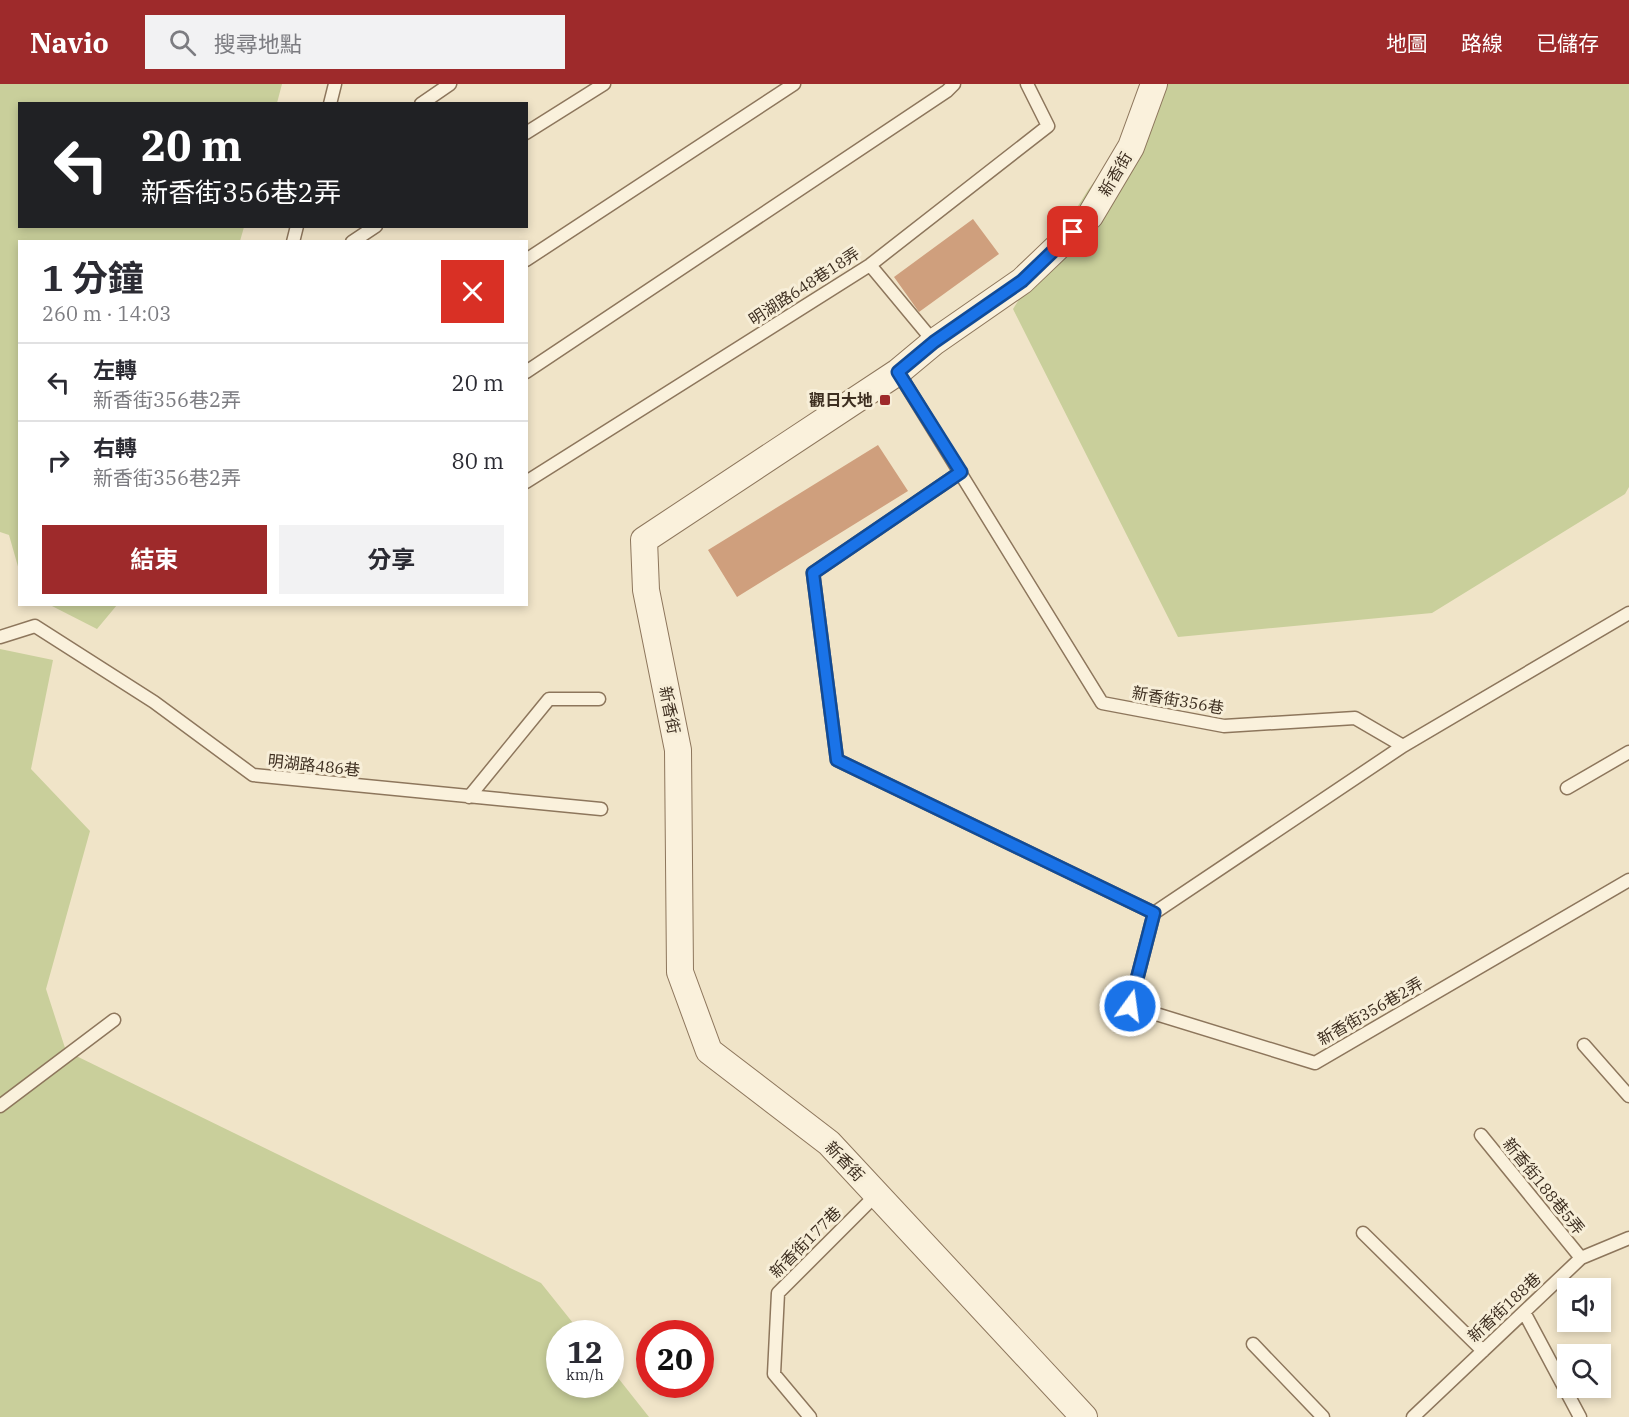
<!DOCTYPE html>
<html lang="zh-TW">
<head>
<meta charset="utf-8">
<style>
	body { margin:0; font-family:"IBM Plex Serif","Noto Sans TC",serif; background:#f2f2f3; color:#2b2b33; height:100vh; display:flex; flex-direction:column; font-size:22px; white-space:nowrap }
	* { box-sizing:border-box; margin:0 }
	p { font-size:20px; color:#7c7c81 }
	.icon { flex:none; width:33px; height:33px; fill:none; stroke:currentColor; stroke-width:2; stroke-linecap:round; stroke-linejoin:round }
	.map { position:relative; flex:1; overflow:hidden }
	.drawer { position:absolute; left:18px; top:156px; width:510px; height:366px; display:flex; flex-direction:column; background:#fff; border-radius:0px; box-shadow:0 3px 9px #0003 }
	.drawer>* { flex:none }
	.guide { position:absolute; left:18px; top:18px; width:510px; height:126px; border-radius:0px; box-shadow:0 3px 9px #0003; background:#202124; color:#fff; overflow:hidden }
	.buttons { position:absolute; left:1557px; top:1194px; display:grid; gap:12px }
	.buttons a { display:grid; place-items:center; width:54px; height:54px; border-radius:0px; background:#fff; box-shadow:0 3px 9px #0003; font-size:30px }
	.speed { position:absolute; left:546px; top:1236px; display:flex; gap:12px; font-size:30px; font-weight:700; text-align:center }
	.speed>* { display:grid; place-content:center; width:78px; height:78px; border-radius:50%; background:#fff; box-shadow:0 3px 9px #0003; line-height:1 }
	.speed small { font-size:15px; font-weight:400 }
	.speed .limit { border:9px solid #d22; background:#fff; color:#111 }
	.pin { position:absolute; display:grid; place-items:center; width:51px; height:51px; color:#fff; margin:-26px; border-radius:12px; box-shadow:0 3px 9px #0006 }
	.me { position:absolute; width:66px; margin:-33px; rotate:14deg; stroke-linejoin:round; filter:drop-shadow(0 0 4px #0008) }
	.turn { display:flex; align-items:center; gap:21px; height:126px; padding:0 24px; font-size:27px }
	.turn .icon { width:78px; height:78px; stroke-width:2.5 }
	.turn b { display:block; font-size:42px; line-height:51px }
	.round { display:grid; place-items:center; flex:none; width:63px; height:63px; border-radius:0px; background:#f2f2f3 }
	.headline { display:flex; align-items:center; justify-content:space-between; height:102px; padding:0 24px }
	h1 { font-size:36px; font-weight:700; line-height:45px }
	.button { display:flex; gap:12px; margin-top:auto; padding:12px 24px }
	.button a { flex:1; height:69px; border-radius:0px; background:#9e2a2b; color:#fff; font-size:24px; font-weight:700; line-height:69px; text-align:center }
	.button a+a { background:#f2f2f3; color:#2b2b33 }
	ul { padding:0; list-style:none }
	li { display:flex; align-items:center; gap:18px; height:78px; padding:0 24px; border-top:2px solid #e1e1e2 }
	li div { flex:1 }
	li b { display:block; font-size:22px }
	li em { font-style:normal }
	header { display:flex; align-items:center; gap:36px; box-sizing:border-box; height:84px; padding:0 30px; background:#9e2a2b; color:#fff }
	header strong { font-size:28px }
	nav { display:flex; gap:33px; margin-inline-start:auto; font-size:21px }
	.search { width:420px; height:54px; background:#f2f2f3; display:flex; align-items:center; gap:15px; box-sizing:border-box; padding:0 21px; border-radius:0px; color:#7c7c81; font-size:22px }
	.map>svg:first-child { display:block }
	.green { fill:#c9cf9b }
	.building { fill:#cf9f7d }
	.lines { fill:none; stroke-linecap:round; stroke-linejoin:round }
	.lane-casing { stroke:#8d765c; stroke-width:15 }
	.street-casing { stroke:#8d765c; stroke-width:28 }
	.lane { stroke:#faf1dc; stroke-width:12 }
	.street { stroke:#faf1dc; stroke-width:26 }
	.route-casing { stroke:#114b97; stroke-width:15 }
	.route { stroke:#1a73e8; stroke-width:10 }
	.poi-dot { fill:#9e2a2b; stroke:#f7eed8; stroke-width:2 }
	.labels { text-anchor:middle; stroke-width:6; stroke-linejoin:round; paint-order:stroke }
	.street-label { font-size:16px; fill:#3d2e20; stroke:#f7eed8 }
	.poi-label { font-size:16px; font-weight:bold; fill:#3d2e20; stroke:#f7eed8; text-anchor:end }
</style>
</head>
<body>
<header>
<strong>Navio</strong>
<div class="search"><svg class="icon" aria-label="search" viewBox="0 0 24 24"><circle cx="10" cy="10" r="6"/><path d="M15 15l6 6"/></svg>搜尋地點</div>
<nav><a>地圖</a><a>路線</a><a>已儲存</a></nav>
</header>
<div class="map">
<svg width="1629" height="1333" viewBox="0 0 1629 1333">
	<rect width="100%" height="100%" fill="#f0e4c8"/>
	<path class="green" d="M0,0H282L277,19L20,20V142L244,143L240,157L20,158L19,486L9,451L0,448Z
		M1166,0H1629V403L1625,410L1432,529L1178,553L1013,225L1088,106Z
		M50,521H117L97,545Z
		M0,565L53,576L31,685L90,747L46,905L66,967L541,1199L581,1249L560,1250V1300H610L611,1285L649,1333H0Z"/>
	<path class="building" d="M973,135L999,170L919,228L894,193Z
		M878,361L908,407L737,513L708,466Z"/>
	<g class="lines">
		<defs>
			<path id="lane" d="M330,20L335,0
				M421,20L450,0
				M526,49L604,0
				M293,158L297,142
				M352,158L376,142
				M526,176L794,0
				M870,181L934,258
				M526,288L947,7L954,0
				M898,288L1102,619L1224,642L1355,634L1403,662L1629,529
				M961,388L813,489L837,676L1154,829
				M526,398L870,181L1048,42L1027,0
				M0,553L35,542L154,618L253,691L601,725
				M1403,662L1154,829L1130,922L1315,979L1629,796
				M1567,704L1629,668
				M469,713L549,615H599
				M1584,961L1629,1012
				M0,1022L114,936
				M1481,1051L1581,1174
				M1363,1149L1483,1267
				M1524,1228L1580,1333
				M1253,1260L1323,1333
				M810,1333L774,1290L778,1209L877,1110
				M1413,1333L1581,1174L1629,1154"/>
			<path id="street" d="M1084,1333L829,1059L709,967L680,888L678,666L646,506L644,456L898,288L934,258L1022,197L1090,132L1131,63L1154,0"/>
		</defs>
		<use href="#lane" class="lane-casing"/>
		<use href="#street" class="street-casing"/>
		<use href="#lane" class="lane"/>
		<use href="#street" class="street"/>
	</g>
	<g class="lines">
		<defs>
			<path id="route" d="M1073,148L1022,197L934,258L898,288L961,388L813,489L837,676L1154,829L1130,922"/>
		</defs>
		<use href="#route" class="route-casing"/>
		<use href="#route" class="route"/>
	</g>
	<rect class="poi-dot" x="879" y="310" width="12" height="12" rx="3"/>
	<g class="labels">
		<g class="street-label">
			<text transform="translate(1115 90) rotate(-59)" y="6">新香街</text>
			<text transform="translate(804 202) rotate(-33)" y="6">明湖路648巷18弄</text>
			<text transform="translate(1178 616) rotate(10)" y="6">新香街356巷</text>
			<text transform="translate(670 626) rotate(79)" y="6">新香街</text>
			<text transform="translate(314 681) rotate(6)" y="6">明湖路486巷</text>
			<text transform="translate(1370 927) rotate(-30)" y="6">新香街356巷2弄</text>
			<text transform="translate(845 1077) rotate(46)" y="6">新香街</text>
			<text transform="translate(1544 1102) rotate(51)" y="6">新香街188巷5弄</text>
			<text transform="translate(805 1158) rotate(-45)" y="6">新香街177巷</text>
			<text transform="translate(1504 1223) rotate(-43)" y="6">新香街188巷</text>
		</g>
		<g class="poi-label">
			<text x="873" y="322">觀日大地</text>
		</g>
	</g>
</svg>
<div class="buttons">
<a><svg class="icon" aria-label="sound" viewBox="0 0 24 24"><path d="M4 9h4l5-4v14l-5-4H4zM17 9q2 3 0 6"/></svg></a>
<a><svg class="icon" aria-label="search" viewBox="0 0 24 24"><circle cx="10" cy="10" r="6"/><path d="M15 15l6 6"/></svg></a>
</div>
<div class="speed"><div>12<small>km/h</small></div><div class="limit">20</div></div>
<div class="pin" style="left:1073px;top:148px;background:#d93025"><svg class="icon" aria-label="arrive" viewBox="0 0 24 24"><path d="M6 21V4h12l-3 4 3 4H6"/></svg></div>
<svg class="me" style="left:1130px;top:922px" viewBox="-20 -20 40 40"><circle r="17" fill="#1a73e8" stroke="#fff" stroke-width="3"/><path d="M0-11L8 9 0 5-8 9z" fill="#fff"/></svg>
<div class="guide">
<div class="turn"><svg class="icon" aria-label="left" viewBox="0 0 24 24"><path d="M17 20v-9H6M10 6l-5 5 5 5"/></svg><div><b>20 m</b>新香街356巷2弄</div></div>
</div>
<section class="drawer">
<div class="headline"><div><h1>1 分鐘</h1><p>260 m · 14:03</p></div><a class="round" style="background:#d93025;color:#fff"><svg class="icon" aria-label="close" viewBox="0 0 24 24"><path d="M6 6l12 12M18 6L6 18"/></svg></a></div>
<ul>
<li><svg class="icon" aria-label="left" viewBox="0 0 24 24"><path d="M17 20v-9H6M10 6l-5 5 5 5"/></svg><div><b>左轉</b><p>新香街356巷2弄</p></div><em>20 m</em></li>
<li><svg class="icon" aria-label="right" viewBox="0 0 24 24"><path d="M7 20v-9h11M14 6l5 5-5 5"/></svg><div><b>右轉</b><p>新香街356巷2弄</p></div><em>80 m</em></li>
</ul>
<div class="button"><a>結束</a><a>分享</a></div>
</section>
</div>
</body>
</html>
